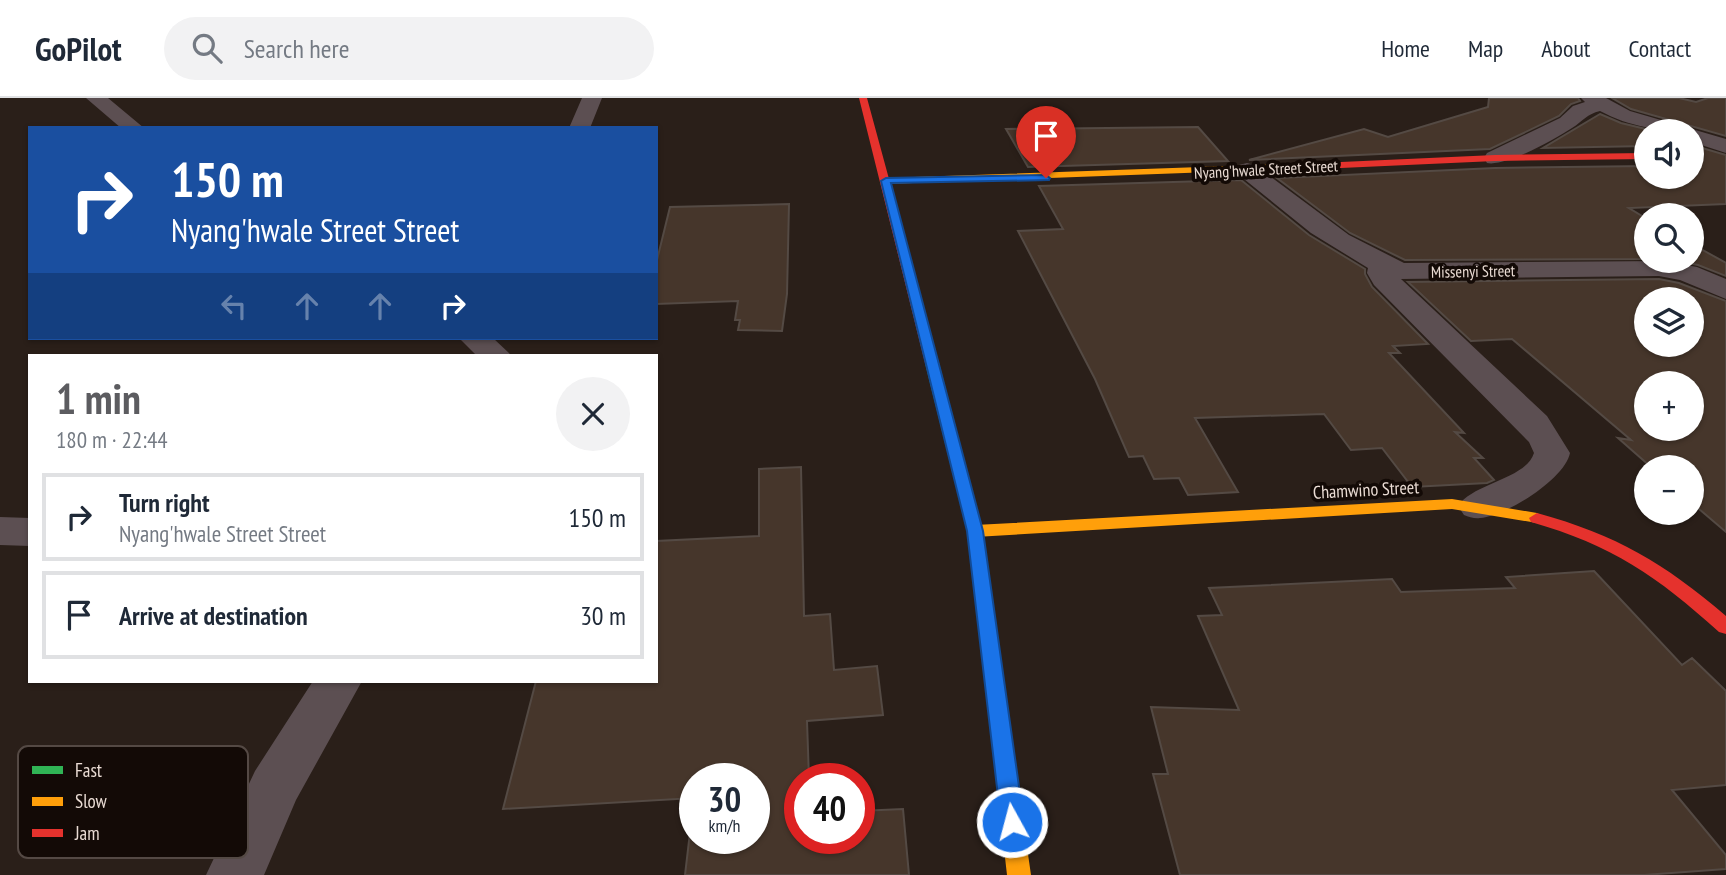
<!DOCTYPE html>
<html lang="en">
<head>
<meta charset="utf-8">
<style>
	body { margin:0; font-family:"PT Sans Narrow",sans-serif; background:#f2f2f3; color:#1f2937; height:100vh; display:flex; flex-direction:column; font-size:26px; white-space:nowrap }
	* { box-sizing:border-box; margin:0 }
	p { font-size:23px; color:#747a83 }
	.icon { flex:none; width:38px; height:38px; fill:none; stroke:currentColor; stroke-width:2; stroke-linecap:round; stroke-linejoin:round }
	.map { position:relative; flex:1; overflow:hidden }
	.drawer { position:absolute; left:28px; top:256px; width:630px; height:329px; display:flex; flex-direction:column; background:#fff; border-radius:0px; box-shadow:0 2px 5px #0004 }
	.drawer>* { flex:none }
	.banner { position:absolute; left:28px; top:28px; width:630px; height:214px; border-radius:0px; box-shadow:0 2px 5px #0004; background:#1a4fa0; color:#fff; overflow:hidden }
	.controls { position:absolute; left:1634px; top:21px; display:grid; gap:14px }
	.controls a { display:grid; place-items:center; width:70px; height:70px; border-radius:50%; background:#fff; box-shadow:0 2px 5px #0004; font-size:35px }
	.speed { position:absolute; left:679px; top:665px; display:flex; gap:14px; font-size:35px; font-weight:700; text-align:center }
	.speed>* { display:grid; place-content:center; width:91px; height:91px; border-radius:50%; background:#fff; box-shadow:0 2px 5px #0004; line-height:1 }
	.speed small { font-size:18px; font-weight:400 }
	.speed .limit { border:10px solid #d22; background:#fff; color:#111 }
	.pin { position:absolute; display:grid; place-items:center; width:60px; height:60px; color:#fff; margin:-72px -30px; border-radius:50% 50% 50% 0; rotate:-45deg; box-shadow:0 0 7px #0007 }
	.pin .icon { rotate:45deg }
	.me { position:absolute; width:77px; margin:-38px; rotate:353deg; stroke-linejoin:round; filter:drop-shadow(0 0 5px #0008) }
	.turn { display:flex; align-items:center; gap:24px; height:147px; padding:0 28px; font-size:32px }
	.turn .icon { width:91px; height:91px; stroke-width:2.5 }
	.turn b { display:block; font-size:49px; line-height:60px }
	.lanes { display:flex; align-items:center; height:66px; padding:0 28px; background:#0003; justify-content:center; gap:35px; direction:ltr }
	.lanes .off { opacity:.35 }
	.round { display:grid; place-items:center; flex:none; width:74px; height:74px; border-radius:37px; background:#f2f2f3 }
	.summary { display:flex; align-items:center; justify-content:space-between; height:119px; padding:0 28px }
	h1 { font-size:42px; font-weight:700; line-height:52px; color:#5c5c60 }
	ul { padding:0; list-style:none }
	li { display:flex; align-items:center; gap:21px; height:88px; margin:0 14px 10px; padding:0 14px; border:4px solid #e0e1e3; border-radius:0px }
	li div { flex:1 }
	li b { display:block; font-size:26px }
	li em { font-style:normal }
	header { display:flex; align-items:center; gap:42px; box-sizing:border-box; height:98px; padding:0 35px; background:#fff; border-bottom:2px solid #e0e1e3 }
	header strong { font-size:33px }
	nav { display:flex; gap:38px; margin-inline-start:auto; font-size:24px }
	.search { width:490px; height:63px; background:#f2f2f3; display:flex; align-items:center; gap:18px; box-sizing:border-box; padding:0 24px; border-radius:38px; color:#747a83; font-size:26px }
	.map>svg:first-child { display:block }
	.building { fill:#46362b; stroke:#544a44; stroke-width:2; fill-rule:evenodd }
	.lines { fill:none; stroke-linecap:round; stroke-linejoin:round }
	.street { fill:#5c4f52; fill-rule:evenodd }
	.fast { fill:#30b455; fill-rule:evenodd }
	.slow { fill:#ff9f0a; fill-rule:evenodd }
	.jam { fill:#e5322d; fill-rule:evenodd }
	.route { fill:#1a73e8; stroke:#114b97; stroke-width:2 }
	.labels { text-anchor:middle; stroke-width:7; stroke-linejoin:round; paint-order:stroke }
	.far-street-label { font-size:16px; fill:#eadcd4; stroke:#130a06 }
	.street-label { font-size:18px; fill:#eadcd4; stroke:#130a06 }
	.key { fill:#130a06; stroke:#544944; stroke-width:2 }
	.key-label { font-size:19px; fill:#eadcd4 }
</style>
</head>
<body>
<header>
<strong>GoPilot</strong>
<div class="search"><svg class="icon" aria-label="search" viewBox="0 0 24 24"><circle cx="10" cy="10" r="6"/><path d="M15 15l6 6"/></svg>Search here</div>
<nav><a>Home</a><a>Map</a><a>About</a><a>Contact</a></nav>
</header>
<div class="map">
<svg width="1726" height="777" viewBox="0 0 1726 777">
	<rect width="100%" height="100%" fill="#2a1f19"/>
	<path class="building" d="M1489,0H1578L1580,3L1571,6L1559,18L1490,51L1249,62L1364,31L1388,39L1488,9Z
		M1612,0H1679L1696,4L1708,0H1726V38L1631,11Z
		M1600,16L1621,25L1654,33H1647V48L1543,50Z
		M1198,29L1228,63L1028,69L1006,31Z
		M1692,47L1726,57V106L1629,110L1647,121V161L1405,162L1350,135L1277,80L1495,70L1647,68V79H1692Z
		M1241,82L1309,137L1365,171V176L1372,189L1428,246L1393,248L1400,255H1389L1464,335L1455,334L1483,360H1474L1494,382L1487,385L1412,389L1382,350L1351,352L1324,316L1195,320L1238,394L1188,397L1179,380L1154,381L1143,358L1129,359L1095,281L1018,133L1063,131L1039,88Z
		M789,106L787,196L782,233L738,232L740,222H735L738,203L656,206V166L670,109Z
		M1692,146L1726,165V178L1698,167L1678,163H1692Z
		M1659,181L1679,185L1726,203V434L1692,405V369H1651L1618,340L1631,342L1512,241L1471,243L1408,184ZM1647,201H1692V247H1647ZM1647,285H1692V331H1647Z
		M801,369L804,518L830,516L834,572L877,568L883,617L807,623L809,681H800V740H859V713L903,711L909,777H685L694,700L503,711L536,583H656V443L759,438V371ZM695,681H754V740H695Z
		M1594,473L1682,567L1692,560L1726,593V687L1672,692L1726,757V771L1644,777H1180L1153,676H1168L1151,609L1239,612L1198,518L1222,517L1209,490L1392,481L1401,494L1515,490L1506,479Z"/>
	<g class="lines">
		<path class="street" d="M86,0H108L144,30H121Z
			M582,0H602L590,30H569Z
			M1581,0H1606L1630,13L1726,41V55L1692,44V33C1659,33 1630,29 1600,13C1587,16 1583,23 1572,30C1555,41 1506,69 1487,65L1484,60L1487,55L1560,20L1573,8L1585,4Z
			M1247,65L1255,67L1349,137L1404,165L1665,163L1697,169L1726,181V201L1680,182L1659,178L1401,181L1547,318L1570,355C1565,381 1506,418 1480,420C1475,421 1469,419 1464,417L1458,408C1473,385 1526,381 1534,355L1529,344L1374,187L1367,175L1368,170L1311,135L1239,77L1235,72L1239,67Z
			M459,240H493L511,257H476Z
			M0,419L30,420V448L0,447Z
			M313,583H362L296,702L264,777H206L255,673Z"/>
		<path class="fast" d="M932,261L939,265L983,433L1012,645L1009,651L1002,654L995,651L992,645L967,433L925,265Z"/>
		<path class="slow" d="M1319,65L1322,66V70L885,86L880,83L885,80Z
			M1452,401L1537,415L1545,420L1537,425L1452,411L975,439L967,433L975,427Z
			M1002,636L1009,639L1012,645L1031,777H1007L992,645L995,639Z"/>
		<path class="jam" d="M859,0H867L939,265L937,268H927L925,265Z
			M1647,55V61L1495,63L1319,71L1314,68L1319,65L1495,57Z
			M1537,415C1617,437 1664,465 1726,518V536L1719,534C1657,478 1612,447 1531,424L1529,420Z"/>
	</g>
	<path class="route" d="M1046,77L1050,80L1049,82L891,85L983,433L1024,724L1020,732L1012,735L1004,732L1001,724L967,433L881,83L886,80Z"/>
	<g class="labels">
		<g class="far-street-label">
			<text transform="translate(1266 71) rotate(-3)" y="6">Nyang'hwale Street Street</text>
			<text transform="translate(1473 173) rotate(-1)" y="6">Missenyi Street</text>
		</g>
		<g class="street-label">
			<text transform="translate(1366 392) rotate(-3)" y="6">Chamwino Street</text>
		</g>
	</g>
	<rect x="18" y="648" width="230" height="112" rx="10" class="key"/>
	<rect x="32" y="668" width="31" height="8" fill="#30b455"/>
	<rect x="32" y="699" width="31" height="9" fill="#ff9f0a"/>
	<rect x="32" y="731" width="31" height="8" fill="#e5322d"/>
	<g class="key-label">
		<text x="75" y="679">Fast</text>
		<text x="75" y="710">Slow</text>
		<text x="75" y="742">Jam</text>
	</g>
</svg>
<div class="controls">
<a><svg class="icon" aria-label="sound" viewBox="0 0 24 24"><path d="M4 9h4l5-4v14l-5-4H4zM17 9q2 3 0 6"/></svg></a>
<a><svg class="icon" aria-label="search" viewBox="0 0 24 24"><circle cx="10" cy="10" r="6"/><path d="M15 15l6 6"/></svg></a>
<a><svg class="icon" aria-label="layers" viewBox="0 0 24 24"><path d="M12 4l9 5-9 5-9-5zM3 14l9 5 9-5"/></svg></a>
<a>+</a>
<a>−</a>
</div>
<div class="speed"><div>30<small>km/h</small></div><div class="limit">40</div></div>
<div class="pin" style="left:1046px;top:80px;background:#d93025"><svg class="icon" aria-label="arrive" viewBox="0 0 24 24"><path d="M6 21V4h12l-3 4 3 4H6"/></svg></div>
<svg class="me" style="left:1012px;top:724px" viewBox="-20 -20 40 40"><circle r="17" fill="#1a73e8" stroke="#fff" stroke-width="3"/><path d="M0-11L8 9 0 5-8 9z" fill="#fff"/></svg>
<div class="banner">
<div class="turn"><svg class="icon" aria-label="right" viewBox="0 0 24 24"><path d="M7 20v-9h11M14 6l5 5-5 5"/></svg><div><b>150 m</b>Nyang'hwale Street Street</div></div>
<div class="lanes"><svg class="icon off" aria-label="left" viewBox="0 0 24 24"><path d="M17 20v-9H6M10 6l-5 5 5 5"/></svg><svg class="icon off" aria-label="ahead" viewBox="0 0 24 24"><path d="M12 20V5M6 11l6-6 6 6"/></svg><svg class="icon off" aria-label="ahead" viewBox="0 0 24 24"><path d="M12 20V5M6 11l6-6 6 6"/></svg><svg class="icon" aria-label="right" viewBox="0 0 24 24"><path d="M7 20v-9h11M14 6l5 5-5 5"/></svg></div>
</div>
<section class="drawer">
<div class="summary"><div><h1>1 min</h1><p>180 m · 22:44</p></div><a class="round"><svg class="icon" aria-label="close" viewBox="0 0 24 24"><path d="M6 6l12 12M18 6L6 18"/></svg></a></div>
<ul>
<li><svg class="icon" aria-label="right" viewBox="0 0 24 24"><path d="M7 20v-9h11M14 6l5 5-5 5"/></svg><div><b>Turn right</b><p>Nyang'hwale Street Street</p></div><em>150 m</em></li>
<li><svg class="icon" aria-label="arrive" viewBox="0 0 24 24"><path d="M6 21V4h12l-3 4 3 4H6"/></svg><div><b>Arrive at destination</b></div><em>30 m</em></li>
</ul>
</section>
</div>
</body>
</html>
